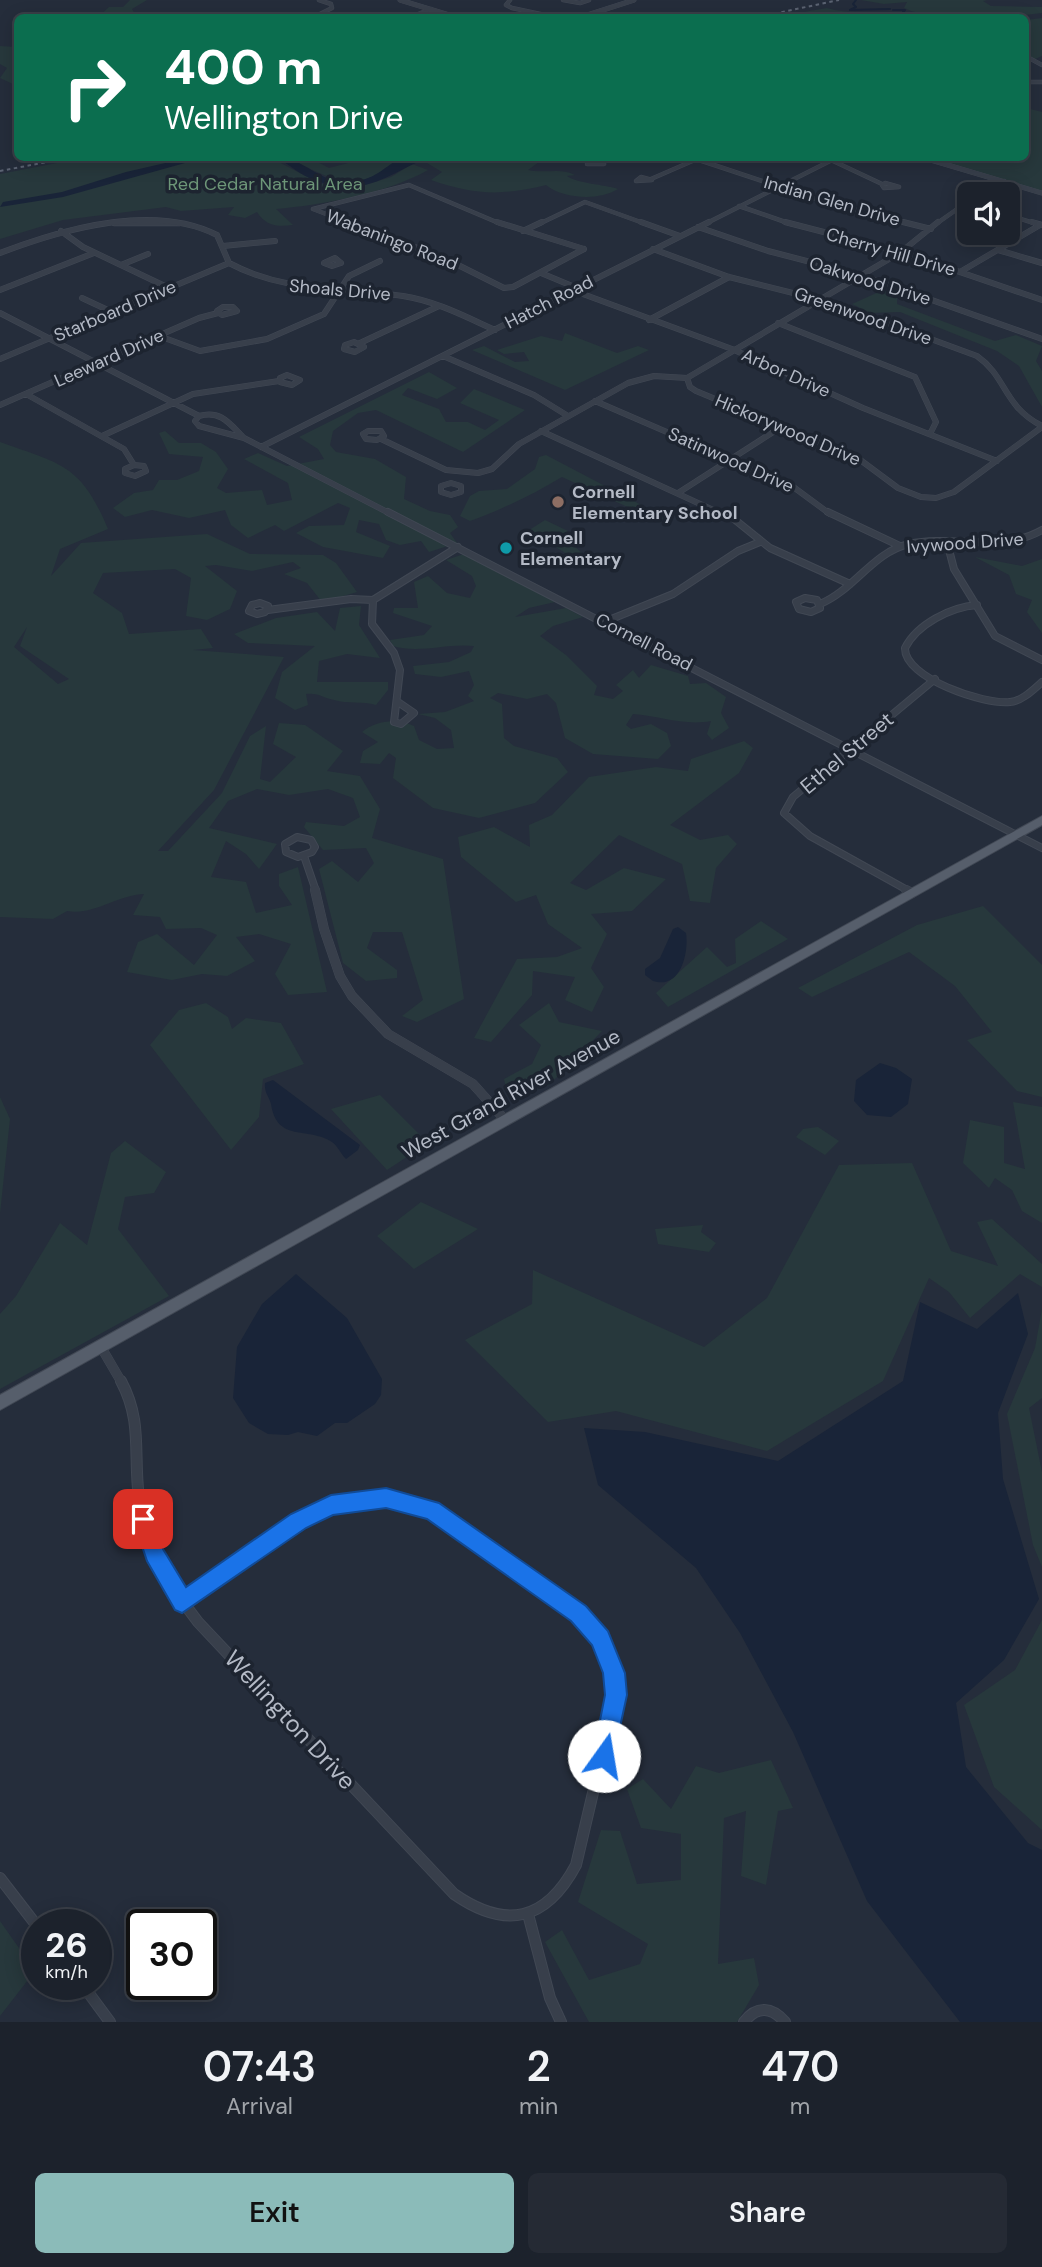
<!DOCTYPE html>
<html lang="en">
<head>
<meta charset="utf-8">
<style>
	body { margin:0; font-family:"DM Sans",sans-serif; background:#252a34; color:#f1f3f6; height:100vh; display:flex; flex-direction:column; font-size:26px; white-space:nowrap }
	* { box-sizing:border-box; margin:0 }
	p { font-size:23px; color:#a0a4a9 }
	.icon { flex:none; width:38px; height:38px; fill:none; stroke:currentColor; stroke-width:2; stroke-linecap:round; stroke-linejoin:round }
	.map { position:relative; height:2022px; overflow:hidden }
	.drawer { display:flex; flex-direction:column; background:#1c222c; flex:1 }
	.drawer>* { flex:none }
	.hud { position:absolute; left:14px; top:14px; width:1015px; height:147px; border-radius:10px; box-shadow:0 4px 18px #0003,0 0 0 2px #3a3f48; background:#0b6e4f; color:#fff; overflow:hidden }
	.fabs { position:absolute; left:957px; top:182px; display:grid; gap:14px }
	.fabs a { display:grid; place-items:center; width:63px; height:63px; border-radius:10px; background:#1c222c; box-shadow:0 4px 18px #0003,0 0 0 2px #3a3f48; font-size:35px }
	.speed { position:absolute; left:21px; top:1909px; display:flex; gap:14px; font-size:35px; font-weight:700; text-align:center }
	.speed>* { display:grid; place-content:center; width:91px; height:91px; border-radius:50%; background:#1c222c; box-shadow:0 4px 18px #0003,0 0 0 2px #3a3f48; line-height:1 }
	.speed small { font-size:18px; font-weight:400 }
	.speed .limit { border:4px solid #111; border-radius:10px; background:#fff; color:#111 }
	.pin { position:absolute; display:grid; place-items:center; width:60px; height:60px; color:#fff; margin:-30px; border-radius:14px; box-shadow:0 4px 10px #0006 }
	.me { position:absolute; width:77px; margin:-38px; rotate:13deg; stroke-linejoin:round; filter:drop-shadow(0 0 5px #0008) }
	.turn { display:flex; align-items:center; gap:24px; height:147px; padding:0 35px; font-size:32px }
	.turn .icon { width:91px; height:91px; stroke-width:2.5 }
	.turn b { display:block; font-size:49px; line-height:60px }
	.eta { display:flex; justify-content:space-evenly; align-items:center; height:119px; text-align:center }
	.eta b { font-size:42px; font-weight:600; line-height:49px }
	.cta { display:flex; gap:14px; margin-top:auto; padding:14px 35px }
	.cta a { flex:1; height:80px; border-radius:10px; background:#8bbbb9; color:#111; font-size:28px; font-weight:600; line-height:80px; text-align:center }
	.cta a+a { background:#252a34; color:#f1f3f6 }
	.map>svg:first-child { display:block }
	.green { fill:#27383c; fill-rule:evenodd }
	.water { fill:#192438 }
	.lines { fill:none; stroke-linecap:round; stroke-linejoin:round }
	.stream { stroke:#192438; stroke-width:2 }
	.minor-far4-casing { stroke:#414854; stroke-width:4.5 }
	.minor-far3-casing { stroke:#414854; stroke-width:6 }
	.minor-far2-casing { stroke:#414854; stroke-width:8 }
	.minor-far1-casing { stroke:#414854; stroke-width:10 }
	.minor-casing { stroke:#414854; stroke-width:12 }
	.tertiary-casing { stroke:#414854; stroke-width:5 }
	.primary-casing { stroke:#414854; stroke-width:2 }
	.minor-far4 { stroke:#383f4b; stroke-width:3.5 }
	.minor-far3 { stroke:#383f4b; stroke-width:5 }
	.minor-far2 { stroke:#383f4b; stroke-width:6 }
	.minor-far1 { stroke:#383f4b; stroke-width:9 }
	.minor { stroke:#383f4b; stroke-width:10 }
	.tertiary { stroke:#383f4b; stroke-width:4.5 }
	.primary { fill:#565e6b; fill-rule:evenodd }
	.rail { stroke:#5b6372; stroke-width:2; stroke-dasharray:3.5 3.5; stroke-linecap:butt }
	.route { fill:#1a73e8; stroke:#114b97; stroke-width:2 }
	.education-dot { fill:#8d6e63; stroke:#1d2430; stroke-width:2.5 }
	.culture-dot { fill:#0f9aa8; stroke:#1d2430; stroke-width:2.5 }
	.labels { text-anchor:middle; stroke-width:7; stroke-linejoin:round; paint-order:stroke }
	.far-park-label { font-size:18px; fill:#6d9678; stroke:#1d2430 }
	.far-street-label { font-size:18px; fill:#b4bac6; stroke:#1d2430 }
	.far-poi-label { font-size:18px; font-weight:bold; fill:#b4bac6; stroke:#1d2430; text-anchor:start }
	.street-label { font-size:21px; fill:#b4bac6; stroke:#1d2430 }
	.near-street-label { font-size:24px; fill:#b4bac6; stroke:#1d2430 }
</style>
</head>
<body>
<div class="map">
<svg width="1042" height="2022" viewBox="0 0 1042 2022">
	<rect width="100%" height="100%" fill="#252d3b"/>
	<path class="green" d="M130,0H147L132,9L137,17H161H98L109,7H123Z
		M861,0H987L983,1L991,6L1042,7V13C998,18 945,26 904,8L907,2L884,4Z
		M827,8C852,16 880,8 906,17H774Z
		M1042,18V56L1026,63V20Z
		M0,46L17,47V86L0,78L7,68L0,64Z
		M1026,108L1042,112V192L946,163L949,161L939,158H1026Z
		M83,158H271L321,184L359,187L391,177L412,164L428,170C388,193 322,205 276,209L293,225C277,227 266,226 257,212L245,218L228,215L234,207L181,211L166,207L63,220L0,239V174Z
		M289,158H310L329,168L360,160L404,158C393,164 381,174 369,178C341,188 313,170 289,158Z
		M429,158H529L539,162L528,170C545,174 560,167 575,175L567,176C579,184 603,184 618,189C599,201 563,199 546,185C502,196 474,195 431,180L442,172L422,160Z
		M883,290L897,296V304L995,341L1016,335L1042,346L1036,361L1042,371V407L1019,366L997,351L900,312L871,313L852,304Z
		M565,333L617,353L638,346L649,350L565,390L472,350L484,346L515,362L529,361L524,352L504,354L497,350L541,336L562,341Z
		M429,372L457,388L437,399L408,388L402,395L439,409L446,422H468L485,430L499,420L460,403L474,389L525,410L463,452L376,410L358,413L333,431L330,445L336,452L375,459L406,477L404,499L430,511L450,515L458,527L450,533L457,543L429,552L421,541L400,545L386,540L379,524L359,520L356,532L390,546L383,558L323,547L296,533L309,526L344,525L350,508L338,503L284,531L275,525L248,538L231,525L225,510L189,518L152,510L125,517L113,508L134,493L153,490L159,480H177L199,471L203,457L169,454L159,433L165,431L179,443H201L216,452L228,469L217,488L226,493L262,490L267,505L292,500L288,483L244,459L258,453L287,466L324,459L318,449L299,437Z
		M0,442C61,464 81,464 108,529L60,549L51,576L81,543L207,534L250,554L323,555L336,563L357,592L322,602L307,583L284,574L301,568L293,562L252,571L216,565L205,566L237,591L230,609L207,620L186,616L191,578L175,569L103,573L93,593L122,613L129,634L201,629L213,648L193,650L284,657L214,790L158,851H168L222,793L250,736L266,726L260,779L270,782L296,757L273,744L279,723L305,725L343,751L327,771L360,776L380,809L372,838L443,859L464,999L417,1022L402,1016L423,1000L402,932H373L367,948L397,970V978L366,981L343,963L319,869L332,861L358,882L374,863L366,848L323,850L304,827L306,822L344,826L360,817L353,798L328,789L289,795L257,789L228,801L209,828L277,844L259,869L246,854L226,841L211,877L246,882L256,913L292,905L279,886V874L298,867L327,992L288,995L275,974L291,944L259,934L236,937L255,961L227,976L202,974L172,980L127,972L138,942L157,934L194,965L217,935L201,928L166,929L160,917L133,915L144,894C117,895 93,916 67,911L53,919L0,917ZM27,627L20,646L69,679L58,684L14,647Z
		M546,455L668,519L656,520L562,477C532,495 503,509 470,521L460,516L470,496L479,491L507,489L535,469L539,457Z
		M545,520L568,531L561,536L577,543L575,547L587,557L572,561L567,554L554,546L559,537L548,543L526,532Z
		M464,554L555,602L529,608L515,617L566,608L583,617L553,626L540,636L566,655L597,686L594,695L613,699L623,691L616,685L633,670L639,678L651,665L688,676L690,684L706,683L726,697L721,713L729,728L712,740L707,734L711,721C685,726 659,716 633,714L626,725L631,729L651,724L667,733L671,746L658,759L593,754L565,738L556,703L547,694L527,699L498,693L490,698L502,704L504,738L514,746L557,758L568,772L535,803L479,818L433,808L393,778L396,758L389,753L380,764L360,763L363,751L378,742L362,732C376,720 398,718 414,726L419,740L437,749L454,748L451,730L435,718L418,714L445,712L474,701L468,696L474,685L469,671L441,677L415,674L413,666L449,662L471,652L474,646C446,643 420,654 393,646L390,640L424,635L432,626L393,613L394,608H418L414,582L428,576L447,593L470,598L476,586L472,576L446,560Z
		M975,557L1022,566L1042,559V633L1027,612L1032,600L1016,594L1009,575Z
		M361,606L359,625L380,658L347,654L319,661L317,682H388V690L376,705C362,701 348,704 334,700C322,698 321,693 306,694L308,705L295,710L275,698L282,672L315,646L248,643L234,634L276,618L317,612L335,631L340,608Z
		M744,741L753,748L739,773L670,825L700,840L728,835L737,844L716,868L710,903L690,901L682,864L619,835L570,883L586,890L624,868L666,879L632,911L591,914L607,934L591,968L604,987L592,1012L565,1000L575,977L533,971L532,995L491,1042L474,1038L517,959L557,957L582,948L548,924L536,895L516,902L461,857L458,837L494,827L530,847L529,825L552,815L589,777L656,767L688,771L691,759Z
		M983,906L1042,965V1097L1017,1091L967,1040L992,1032L955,986L909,952L812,997L798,988L917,925Z
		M761,921L788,939L668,1007L656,993L707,947L727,967L736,963L735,939Z
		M206,1003L228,1017L232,1029L246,1018L281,1023L304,1064L263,1079L259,1117L231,1150L150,1045L179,1010Z
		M549,1003L559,1022L602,1031L549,1085L508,1097L504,1079L532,1064L541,1045L519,1025Z
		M380,1095L428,1143L387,1170L331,1109Z
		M0,1097L10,1119L0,1214Z
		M1013,1102L1042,1107V1223L1022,1211L1012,1190L995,1178L989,1188L963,1163L970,1120L1004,1127V1163L1025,1169Z
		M818,1127L839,1141L825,1155L796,1137L803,1129Z
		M125,1141L166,1172L154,1193L125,1197L118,1229L169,1296L0,1389V1314L16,1296L60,1223L87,1245L111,1153Z
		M912,1163L951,1251L998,1266L977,1222L992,1219L1042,1264V1287L1020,1274L970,1318L949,1292L929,1278L883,1381L767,1451L616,1411L548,1422L465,1340L532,1304L533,1270L704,1347L767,1298L839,1165Z
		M421,1202L478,1229L414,1269L377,1236Z
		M703,1225L701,1232L716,1243L709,1252L658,1244L655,1229Z
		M1042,1309V1398L1029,1408L1042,1472V1567L1033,1545L1007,1414L1035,1348Z
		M1042,1620V1830L994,1787L964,1705L1015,1670Z
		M771,1760L793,1808L778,1811L766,1885L741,1876L746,1811L724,1818L718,1964L754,1958L759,1985L737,2022H589L545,1942L562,1930L589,1980L640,1964L648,1944L578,1902L601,1830L620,1831L637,1884L681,1880V1834L641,1828L627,1789L643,1779L671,1809L696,1766L719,1773Z
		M0,1921L35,1971L0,2016Z"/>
	<path class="water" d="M187,158H203L63,197L0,207L3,202L62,192L126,172Z
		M277,158C304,157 321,185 351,182C379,180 388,161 404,158C411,156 419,157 426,158C385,177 361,198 314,180C300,175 289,164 277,158Z
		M678,927L686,933C689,952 681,990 653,981L645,975V969L660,958L673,929Z
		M880,1063L896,1068L912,1079L908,1104L891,1117L867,1115L854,1101L856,1080Z
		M273,1080L360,1145L358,1150L346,1159C341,1154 337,1145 332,1142C307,1126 277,1143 271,1104C269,1096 264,1093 265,1083Z
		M296,1274L347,1318L382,1379L381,1395L375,1404L347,1423H335L317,1436L298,1432L288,1435L268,1434L249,1423L233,1398L237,1347L262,1304Z
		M1018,1293L1028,1334L998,1413L1003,1479L1039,1599L1004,1660L956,1703L966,1767L1028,1843L1042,1850V2022H960L867,1901L793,1732L740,1633L696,1568L598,1485L584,1428L645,1432L778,1461L903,1381L920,1302L977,1329Z"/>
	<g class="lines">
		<path class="stream" d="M856,0L853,4L856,7L850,10L890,9
			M893,10H905L903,12L914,18"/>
		<defs>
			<path id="minor-far4" d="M510,0L506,5L512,8L559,18
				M563,0L580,3L589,0
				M312,18L332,8L331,4L319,0
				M408,18L431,9
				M1029,58L1042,65
				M1026,82H1042
				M693,158L822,201L910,224
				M831,160L882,184
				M591,161H601L604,164H587Z
				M641,177L652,180L636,181Z
				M651,179L697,159
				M885,183L899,187L884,188L882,185Z
				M981,194L1004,181
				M739,206L791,224
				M313,209L352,224
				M313,209L409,185L501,224
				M1008,215L1037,224
				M114,224H180
				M539,224L585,202L646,224
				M705,224L836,158
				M936,224L970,200"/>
			<path id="minor-far3" d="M348,222L442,257L504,288L513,287L584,249
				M497,222L584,249
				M641,222L680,236
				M785,222L901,252L1042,300
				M903,222L931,229
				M1032,222L1042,225
				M698,227L768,251L861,275L1042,339
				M61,231L83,247L169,288
				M523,231L542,222
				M223,246L275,241
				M653,249L729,277L833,303L977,356C1007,377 1003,406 1042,426
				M998,250L1042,263
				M0,253C62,229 154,203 217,235L229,263C285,293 342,287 403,296C436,301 466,317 495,330
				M335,258L341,263L332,266L324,263Z
				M121,265L148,254
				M960,272L1040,225
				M541,273L577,288
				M0,290L94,253
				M572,290L732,349L863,408L997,461
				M82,298L112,312
				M223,307H233L237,311L222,315L217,311Z
				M0,313L199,416C221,410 229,423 244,438
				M649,320L729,277
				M778,323L915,377L936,422L930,434
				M159,336L200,351L267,339L324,314L349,276L380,261
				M354,342L364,347L355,352L344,349L345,345Z
				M360,343L439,306
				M443,356L534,395L568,416
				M0,359L229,263
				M287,375L300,380L292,385L280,382V378Z
				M687,378L690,387L696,391L859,459L898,488L921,497L936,498L954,492L1042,427
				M687,378L901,252L938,222
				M26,394L124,449L134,465
				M595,401L792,486L830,514
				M0,405L199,318L218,313
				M199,416L195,421L199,426L244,438L391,514
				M368,431H381L384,436L377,440L366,439L363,434Z
				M541,431L722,514
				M102,436L193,394L279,381
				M381,439L446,470L478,473L492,469L519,444L628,383L654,376L687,378
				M261,447L709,222
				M134,465L144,466L146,471L135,476L125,473V469Z
				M451,483L461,486V492L451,495L441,492V486Z
				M678,493L781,427"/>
			<path id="minor-far2" d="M388,512L1042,848
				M719,512L734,519L770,548L850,584
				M828,512L900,546
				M947,542L954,569L995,636L1042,660
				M805,598L817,600L820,608L811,612L799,609L796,602Z
				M373,600L372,624L394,653L400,670L394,722L401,724L414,713L398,702
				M373,600L458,547
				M260,603L268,606L265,612L257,614L249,611L252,605Z
				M820,604C854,590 873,552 909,544C954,534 1000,554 1042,530
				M977,605C951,607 917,624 905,648C904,678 984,705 1010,702C1022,701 1033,690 1042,682
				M268,610L351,599L373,600
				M604,622L673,594L738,551L760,542
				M297,837L311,840L315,847L312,852L298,857L286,852L285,844Z
				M304,856L316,891
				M909,891L810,836L784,813L793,797L935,679"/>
			<path id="minor-far1" d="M315,890L324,929L340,976L352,996L388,1034L473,1084L506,1121
				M906,890L912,893
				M101,1347L122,1383"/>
			<path id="minor" d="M121,1381C143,1422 133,1454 139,1498C145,1536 162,1570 183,1602
				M364,1499L403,1501L439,1514L545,1588L601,1639L610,1659L616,1695L576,1865C546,1921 506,1930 454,1894L198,1622L183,1602C238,1562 294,1508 364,1499Z
				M0,1878L37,1926
				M528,1914L550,1998L561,2022
				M82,1984L110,2022
				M744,2022C757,2005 772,2007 785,2022"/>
			<path id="tertiary" d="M400,0L459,18
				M578,18L634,0
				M924,158L1042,193"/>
			<path id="primary" d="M1042,816V825L0,1410V1395Z"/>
		</defs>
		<use href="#minor-far4" class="minor-far4-casing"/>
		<use href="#minor-far3" class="minor-far3-casing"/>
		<use href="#minor-far2" class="minor-far2-casing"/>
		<use href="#minor-far1" class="minor-far1-casing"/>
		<use href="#minor" class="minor-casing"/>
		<use href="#tertiary" class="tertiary-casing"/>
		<use href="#primary" class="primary-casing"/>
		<use href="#minor-far4" class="minor-far4"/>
		<use href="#minor-far3" class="minor-far3"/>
		<use href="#minor-far2" class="minor-far2"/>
		<use href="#minor-far1" class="minor-far1"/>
		<use href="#minor" class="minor"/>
		<use href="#tertiary" class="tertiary"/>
		<use href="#primary" class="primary"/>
		<path class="rail" d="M754,18L839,0
			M0,171L68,158"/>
	</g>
	<path class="route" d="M386,1488L439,1503L586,1606L608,1631L625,1673L627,1695L612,1764L604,1767L596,1764L593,1756L605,1695L603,1673L592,1645L571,1621L427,1519L386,1508L333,1515L306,1528L182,1613L175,1610L147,1561L133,1519L136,1512L143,1509L150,1512L163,1549L186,1587L291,1514L331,1495Z"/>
	<circle class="education-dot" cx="558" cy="502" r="7"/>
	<circle class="culture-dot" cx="506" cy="548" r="7"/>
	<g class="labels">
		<g class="far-park-label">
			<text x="265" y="190">Red Cedar Natural Area</text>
		</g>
		<g class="far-street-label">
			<text transform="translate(832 201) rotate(16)" y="6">Indian Glen Drive</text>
			<text transform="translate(392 240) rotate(21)" y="6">Wabaningo Road</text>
			<text transform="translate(891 252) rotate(16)" y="6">Cherry Hill Drive</text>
			<text transform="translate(870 281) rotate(17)" y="6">Oakwood Drive</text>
			<text transform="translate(340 290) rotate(5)" y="6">Shoals Drive</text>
			<text transform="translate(549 302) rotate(-27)" y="6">Hatch Road</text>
			<text transform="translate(115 311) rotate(-23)" y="6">Starboard Drive</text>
			<text transform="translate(863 316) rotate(19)" y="6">Greenwood Drive</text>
			<text transform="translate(109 358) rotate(-24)" y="6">Leeward Drive</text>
			<text transform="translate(786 373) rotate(24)" y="6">Arbor Drive</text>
			<text transform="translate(788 430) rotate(23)" y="6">Hickorywood Drive</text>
			<text transform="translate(731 460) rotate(24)" y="6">Satinwood Drive</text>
			<text transform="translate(965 543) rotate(-4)" y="6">Ivywood Drive</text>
			<text transform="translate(644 642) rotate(27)" y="6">Cornell Road</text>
		</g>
		<g class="far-poi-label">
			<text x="572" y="498">Cornell<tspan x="572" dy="21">Elementary School</tspan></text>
			<text x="520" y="544">Cornell<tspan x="520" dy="21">Elementary</tspan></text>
		</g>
		<g class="street-label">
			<text transform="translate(847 753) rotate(-40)" y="7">Ethel Street</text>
			<text transform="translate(511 1094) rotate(-29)" y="7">West Grand River Avenue</text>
		</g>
		<g class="near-street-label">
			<text transform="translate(290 1720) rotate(47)" y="8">Wellington Drive</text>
		</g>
	</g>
</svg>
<div class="fabs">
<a><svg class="icon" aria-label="sound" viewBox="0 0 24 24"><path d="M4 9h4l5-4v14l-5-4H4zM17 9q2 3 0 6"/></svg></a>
</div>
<div class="speed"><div>26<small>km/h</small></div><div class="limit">30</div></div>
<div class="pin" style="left:143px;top:1519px;background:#d93025"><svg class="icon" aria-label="arrive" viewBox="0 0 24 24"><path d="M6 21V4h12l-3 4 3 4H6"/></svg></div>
<svg class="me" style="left:604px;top:1756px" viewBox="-20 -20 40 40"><circle r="19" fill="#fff"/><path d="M0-13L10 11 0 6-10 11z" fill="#1a73e8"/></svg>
<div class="hud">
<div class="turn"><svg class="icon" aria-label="right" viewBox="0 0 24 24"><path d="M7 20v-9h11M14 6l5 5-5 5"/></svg><div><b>400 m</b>Wellington Drive</div></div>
</div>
</div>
<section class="drawer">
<div class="eta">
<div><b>07:43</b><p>Arrival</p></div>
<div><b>2</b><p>min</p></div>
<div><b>470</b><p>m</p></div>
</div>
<div class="cta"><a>Exit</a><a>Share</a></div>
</section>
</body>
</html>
